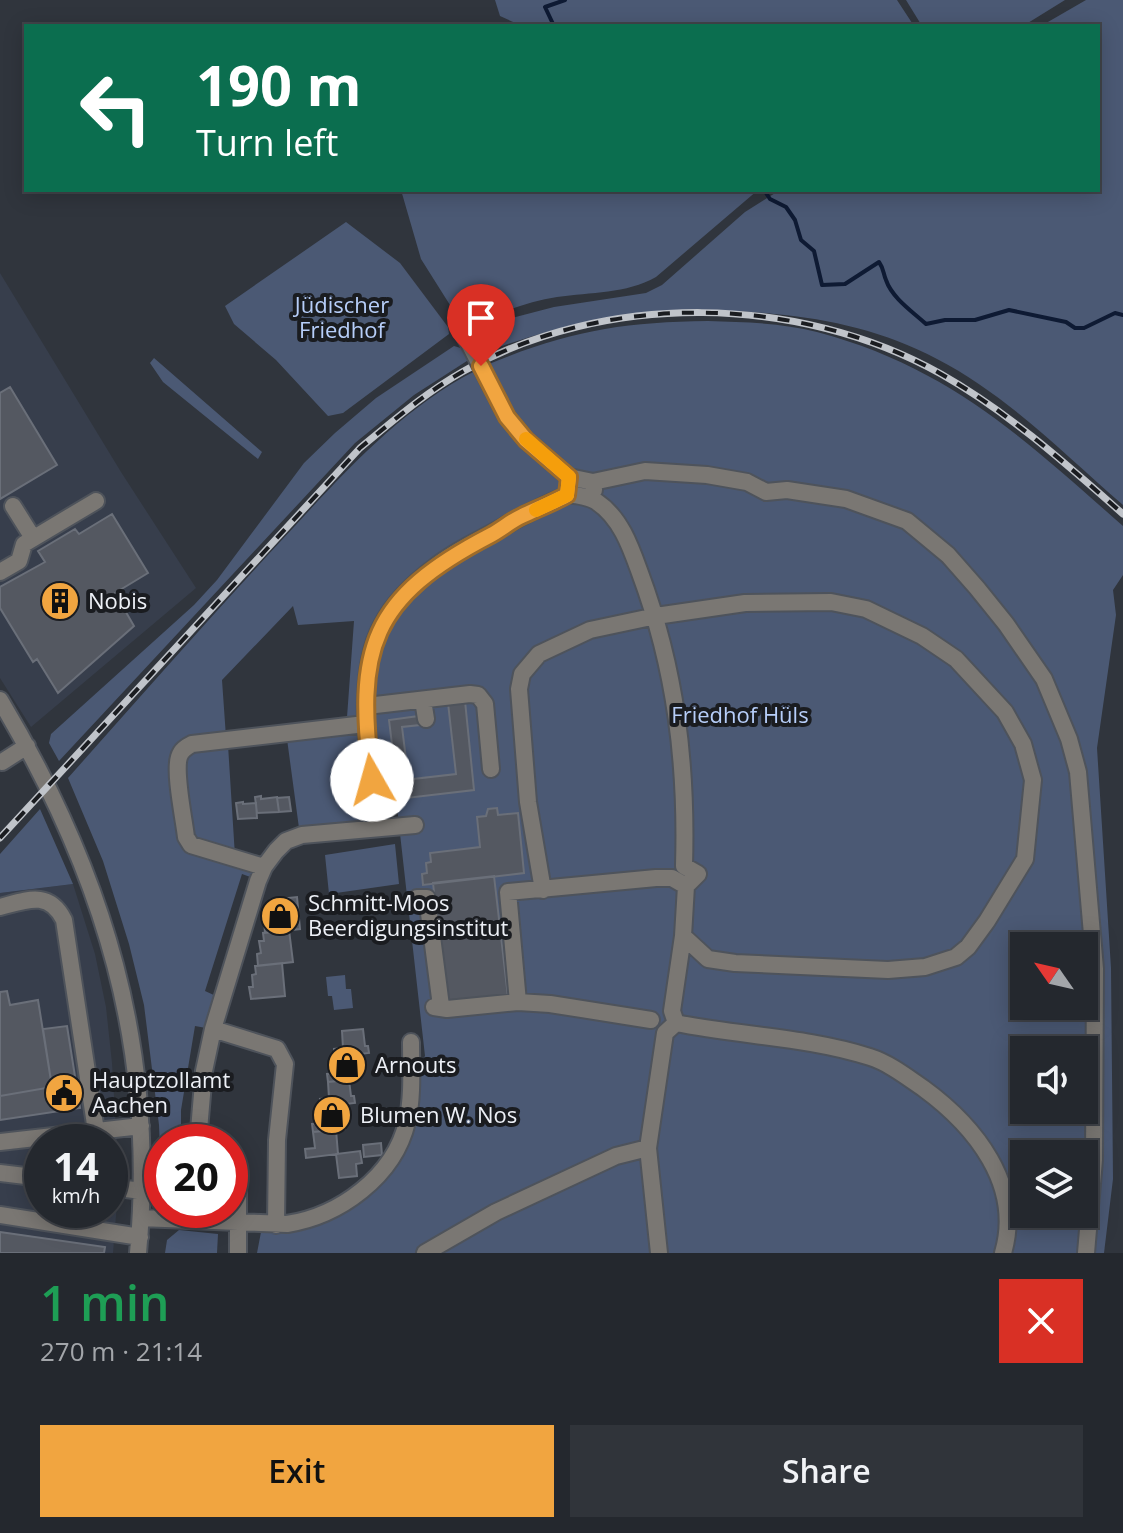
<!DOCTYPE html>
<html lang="en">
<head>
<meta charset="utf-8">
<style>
	body { margin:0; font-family:"Open Sans",sans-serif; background:#30343a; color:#f1f3f6; height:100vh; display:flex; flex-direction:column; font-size:30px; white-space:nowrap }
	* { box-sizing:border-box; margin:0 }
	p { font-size:26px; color:#a3a6aa }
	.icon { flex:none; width:44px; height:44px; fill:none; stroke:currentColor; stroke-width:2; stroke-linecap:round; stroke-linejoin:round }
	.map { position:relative; height:1253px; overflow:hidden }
	.panel { display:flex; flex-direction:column; background:#24282e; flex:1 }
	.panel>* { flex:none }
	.top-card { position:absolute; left:24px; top:24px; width:1076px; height:168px; border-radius:0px; box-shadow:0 4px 20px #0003,0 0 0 2px #41444a; background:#0b6e4f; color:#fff; overflow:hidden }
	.needle { width:52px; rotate:304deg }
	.fabs { position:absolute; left:1010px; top:932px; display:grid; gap:16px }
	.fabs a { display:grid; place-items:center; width:88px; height:88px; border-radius:0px; background:#24282e; box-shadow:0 4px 20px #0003,0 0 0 2px #41444a; font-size:40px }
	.speed { position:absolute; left:24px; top:1124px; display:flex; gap:16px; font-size:40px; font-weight:700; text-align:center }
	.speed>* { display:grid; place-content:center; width:104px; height:104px; border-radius:50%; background:#24282e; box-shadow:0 4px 20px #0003,0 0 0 2px #41444a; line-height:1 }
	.speed small { font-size:20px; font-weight:400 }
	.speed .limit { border:12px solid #d22; background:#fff; color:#111 }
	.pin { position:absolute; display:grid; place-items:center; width:68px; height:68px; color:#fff; margin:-82px -34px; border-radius:50% 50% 50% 0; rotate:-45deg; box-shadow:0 0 8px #0007 }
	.pin .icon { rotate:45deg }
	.me { position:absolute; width:88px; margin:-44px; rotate:353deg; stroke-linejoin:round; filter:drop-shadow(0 0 6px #0008) }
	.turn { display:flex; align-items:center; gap:28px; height:168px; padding:0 40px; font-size:36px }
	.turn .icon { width:104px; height:104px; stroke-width:2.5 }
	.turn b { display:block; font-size:56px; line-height:68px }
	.round { display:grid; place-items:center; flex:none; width:84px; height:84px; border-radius:0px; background:#30343a }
	.headline { display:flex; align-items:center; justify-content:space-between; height:136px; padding:0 40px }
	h1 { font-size:48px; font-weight:600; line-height:60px; color:#1e9e55 }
	.button { display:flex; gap:16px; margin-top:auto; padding:16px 40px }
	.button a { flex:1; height:92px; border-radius:0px; background:#f1a540; color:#111; font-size:32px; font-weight:600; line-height:92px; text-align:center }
	.button a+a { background:#30343a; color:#f1f3f6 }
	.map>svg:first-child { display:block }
	.built { fill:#373e4c; fill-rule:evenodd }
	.green { fill:#4b5974; fill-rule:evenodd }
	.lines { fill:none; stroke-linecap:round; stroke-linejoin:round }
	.stream { stroke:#0e1a33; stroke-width:4 }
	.building { fill:#545861; stroke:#6a6f79; stroke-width:2 }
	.minor-casing { stroke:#4e535b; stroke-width:20 }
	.minor { stroke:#7a7773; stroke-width:16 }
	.rail-casing { stroke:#c0c4ca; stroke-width:7 }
	.rail { stroke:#1a1c20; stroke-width:4; stroke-dasharray:12; stroke-linecap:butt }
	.minor-bridge-casing { stroke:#4e535b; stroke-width:20; stroke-linecap:butt }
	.minor-bridge { stroke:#7a7773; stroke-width:16 }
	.route-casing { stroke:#9d6b2a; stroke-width:20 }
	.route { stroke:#f1a540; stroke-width:14 }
	.slow { stroke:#f59e0b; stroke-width:14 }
	.labels { text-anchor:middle; stroke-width:8; stroke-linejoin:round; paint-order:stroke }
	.park-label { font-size:22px; fill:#b7cef9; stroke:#1a1c20 }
	.poi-label { font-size:22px; fill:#edf0f6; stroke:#1a1c20; text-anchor:start }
</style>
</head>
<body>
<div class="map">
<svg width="1123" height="1253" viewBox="0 0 1123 1253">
	<rect width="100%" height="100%" fill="#30353d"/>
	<path class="built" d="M0,273L121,472L196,588L31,727L0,678Z
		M73,884L95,954L106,1007L112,1063L119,1178L113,1253H0V893ZM42,1142H110V1210H42Z"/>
	<path class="green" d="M495,0H897L914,26H522L500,16Z
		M906,0H1065L1023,26H922Z
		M1086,0H1123V505C1064,454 1007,395 937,359C886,332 831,319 774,314C667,303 584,316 482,353L477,342L481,332L508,319L554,307L646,293L662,285L745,212L780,190H1098V26H1041Z
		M401,190H758L656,277C626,294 591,292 557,297C530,301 503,312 478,321H466L455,313L421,259Z
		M346,222L400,263L448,327L449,334L343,413L328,416L276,360L234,324L225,306Z
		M708,321C744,322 783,323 817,332C949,367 1024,439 1123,526V575L1113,590L1116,615L1097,748L1111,968L1113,1179L1104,1253H257L261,1232L285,1233L311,1228L338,1216L374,1190L393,1165L416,1069L425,1056L396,798L367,801C368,811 366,816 358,822L299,828L287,739L346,731L354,621L298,625L293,606L222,680L226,737L181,746L183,836L253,872V878L242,874L205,991L216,996L206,1028L195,1026L181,1110V1142H162V1197L159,1125L144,1005L129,944L103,861L68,778C138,699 208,620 279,543C337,481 398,410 475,371L497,384L489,364C569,331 623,322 708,321ZM1024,946H1084V1006H1024ZM1024,1050H1084V1110H1024ZM1024,1154H1084V1214H1024Z
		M454,346L464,349L470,359L414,395L355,443L59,761L49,743L51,734L194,605L217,580L304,463L335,433L376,398Z
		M154,358L262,452L258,459L163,382L150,363Z
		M228,745L235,856L193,842L181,768L187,750Z
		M40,809L73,884L0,893V854Z
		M395,844L399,884L329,894L325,855Z
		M345,975L346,989H351L353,1008L334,1010L332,996H328L326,977Z
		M179,1230L218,1234L217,1253H165L167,1240Z"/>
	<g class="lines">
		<path class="stream" d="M554,26L545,7L565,0
			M764,190L770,199L786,207L795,220L801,240L814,251L822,285L845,284L879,262C884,269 883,273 886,280C892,298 913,312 926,324L945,320H975L1009,310L1066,322L1075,328H1084L1115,313L1123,315"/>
	</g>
	<path class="building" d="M10,387L57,465L0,499V393Z
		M112,514L148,573L115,593L134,626L58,693L37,659L33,662L0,608V587L45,562L38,551L75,529L79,534Z
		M465,701L474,790L398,799L396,781L456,774L448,703Z
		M419,716L420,725L402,727L408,775L396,777L389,720Z
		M261,796V799L277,797L279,812L257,813L255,797Z
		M289,797L291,811L279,812L277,798Z
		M243,802V804L256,803L257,818L238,819L236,803Z
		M497,808L498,815L518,813L524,873L423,885L422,874L427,873L426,863L431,862L430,853L480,847L477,817L486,816L488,809Z
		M494,876L508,997L446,1004L433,883Z
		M297,897L300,929L265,933L264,919L265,913L272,912L270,900Z
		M289,930L293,962L258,966L257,954L261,953L259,941H264L263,933Z
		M282,963L285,996L251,999L249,987H253L252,975L256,974L255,966Z
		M7,991L10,1005L38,1000L52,1087L0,1096V992Z
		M67,1026L80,1108L0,1120V1096L52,1087L43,1029Z
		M363,1029L365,1046H368L369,1053L335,1057L334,1049L343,1048L342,1031Z
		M356,1054L359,1079L328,1082L327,1074L337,1073L335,1057Z
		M349,1080L351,1096H354L355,1103L321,1107L320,1099L329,1098L328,1082Z
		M342,1105L345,1129L313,1132L312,1124L322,1123L321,1107Z
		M336,1130L338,1154L306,1158L305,1149L315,1148L313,1132Z
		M381,1143L382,1155L364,1157L363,1145Z
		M360,1151L362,1163L356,1164L357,1176L339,1178L336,1154Z
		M0,1232L105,1247L104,1253H0Z"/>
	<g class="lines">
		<defs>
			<path id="minor" d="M463,333L470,345
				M491,386L507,417L526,440L569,477L593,482L594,490
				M593,482L645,471L707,475L747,482L766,492L787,490L846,499L907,521L948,555L977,588L1006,624L1044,679L1069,739L1078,772L1095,969L1094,1160L1086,1253
				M13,506L33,538
				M0,572L19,561L24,544L96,501
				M0,700C104,874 157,1049 138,1253
				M423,700L426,719
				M367,706L470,694L478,695L485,704L491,769
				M2,762L27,746
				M378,828C370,771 353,678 382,625C394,602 415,582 435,567C458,548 488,537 513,521C520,517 563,496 568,495C575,494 592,498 597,502C621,518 631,548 640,573C676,670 687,764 684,866L698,874L686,886L683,936L672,1011L676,1023L665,1033L648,1148L659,1253
				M264,867L191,845L186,837C184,819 174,773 179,757C181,750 186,747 192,744L365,724
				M543,890L528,802L519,689L522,674L539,654L590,630L656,616L745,603L831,602L866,609L922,636L956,659L1005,712L1023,744L1033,780L1025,859L987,921L968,947L956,957L925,967L888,970L735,963L708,959L683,936
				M417,898H427L441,1006
				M0,907C27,900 49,890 64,920L96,1131
				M518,1002L508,892L656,878H672L686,886
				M434,1007L447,1009L518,1002L550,1004L651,1020
				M676,1023C740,1036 808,1037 870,1057C889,1063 907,1077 923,1088C975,1126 1023,1185 1003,1253
				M213,1029L277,1049L285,1064L277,1140L276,1225
				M0,1142L141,1126
				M198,1142L204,1071L213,1029L258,881L264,867L276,851L286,841L302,835L415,825
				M0,1173L42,1178
				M230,1178L238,1179V1253
				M110,1187L142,1191
				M0,1215L140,1237
				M141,1218L287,1224C339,1216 394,1177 407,1122C413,1097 411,1068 411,1042
				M425,1253L496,1212L616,1156L648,1148"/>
		</defs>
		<use href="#minor" class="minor-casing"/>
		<use href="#minor" class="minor"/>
		<defs>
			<path id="rail" d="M0,838L360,448C393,421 425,393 462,372C605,291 799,294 941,374C1008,412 1065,463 1123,514"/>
		</defs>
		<use href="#rail" class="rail-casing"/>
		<use href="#rail" class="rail"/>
		<defs>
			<path id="minor-bridge" d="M470,345L491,386"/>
		</defs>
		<use href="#minor-bridge" class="minor-bridge-casing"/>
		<use href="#minor-bridge" class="minor-bridge"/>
	</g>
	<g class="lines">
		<defs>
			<path id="route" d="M372,780C355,648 370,598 491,535C502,529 511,521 522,516C537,509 552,503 567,495L569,477L526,440L507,417L481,366"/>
		</defs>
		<use href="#route" class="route-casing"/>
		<use href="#route" class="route"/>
		<path class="slow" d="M526,439L569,477L567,495L536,510"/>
	</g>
	<defs>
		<symbol id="building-disc" viewBox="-11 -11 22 22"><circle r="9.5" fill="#f1a540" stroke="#1a1c20"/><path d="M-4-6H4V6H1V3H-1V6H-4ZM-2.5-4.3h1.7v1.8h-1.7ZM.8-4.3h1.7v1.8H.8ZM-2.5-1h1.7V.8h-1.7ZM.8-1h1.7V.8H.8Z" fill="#111"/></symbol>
		<symbol id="shop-disc" viewBox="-11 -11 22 22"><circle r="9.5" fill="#f1a540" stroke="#1a1c20"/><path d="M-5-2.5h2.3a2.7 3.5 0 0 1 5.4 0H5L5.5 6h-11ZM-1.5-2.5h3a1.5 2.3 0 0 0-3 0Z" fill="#111"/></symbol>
		<symbol id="civic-disc" viewBox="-11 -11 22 22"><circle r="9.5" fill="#f1a540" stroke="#1a1c20"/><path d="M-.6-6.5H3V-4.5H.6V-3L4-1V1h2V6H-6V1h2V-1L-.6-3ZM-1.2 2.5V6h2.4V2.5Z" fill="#111"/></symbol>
	</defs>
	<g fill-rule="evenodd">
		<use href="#building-disc" x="38" y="579" width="44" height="44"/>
		<use href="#shop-disc" x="258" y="894" width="44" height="44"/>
		<use href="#shop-disc" x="325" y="1043" width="44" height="44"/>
		<use href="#civic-disc" x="42" y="1071" width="44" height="44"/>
		<use href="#shop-disc" x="310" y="1093" width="44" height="44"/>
	</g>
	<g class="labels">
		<g class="park-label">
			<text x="342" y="313">Jüdischer<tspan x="342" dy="25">Friedhof</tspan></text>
			<text x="740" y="723">Friedhof Hüls</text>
		</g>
		<g class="poi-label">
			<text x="88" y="609">Nobis</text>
			<text x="308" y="911">Schmitt-Moos<tspan x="308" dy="25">Beerdigungsinstitut</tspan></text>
			<text x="375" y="1073">Arnouts</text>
			<text x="92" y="1088">Hauptzollamt<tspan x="92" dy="25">Aachen</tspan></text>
			<text x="360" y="1123">Blumen W. Nos</text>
		</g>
	</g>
</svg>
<div class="fabs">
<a><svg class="needle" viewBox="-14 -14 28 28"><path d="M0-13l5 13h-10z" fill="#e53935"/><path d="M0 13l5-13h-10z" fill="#a3a6aa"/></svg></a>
<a><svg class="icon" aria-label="sound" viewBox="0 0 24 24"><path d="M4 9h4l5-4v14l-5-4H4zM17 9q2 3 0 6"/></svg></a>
<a><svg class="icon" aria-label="layers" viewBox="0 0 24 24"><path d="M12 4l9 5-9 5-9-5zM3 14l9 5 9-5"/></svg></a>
</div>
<div class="speed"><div>14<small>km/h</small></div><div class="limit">20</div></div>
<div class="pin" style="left:481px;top:366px;background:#d93025"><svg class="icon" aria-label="arrive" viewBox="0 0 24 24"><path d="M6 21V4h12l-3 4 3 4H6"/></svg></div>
<svg class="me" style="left:372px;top:780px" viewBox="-20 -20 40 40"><circle r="19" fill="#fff"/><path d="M0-13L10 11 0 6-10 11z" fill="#f1a540"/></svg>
<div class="top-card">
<div class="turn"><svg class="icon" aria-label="left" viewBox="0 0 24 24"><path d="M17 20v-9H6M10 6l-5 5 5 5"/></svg><div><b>190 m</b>Turn left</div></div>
</div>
</div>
<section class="panel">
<div class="headline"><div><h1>1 min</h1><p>270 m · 21:14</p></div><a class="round" style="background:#d93025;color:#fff"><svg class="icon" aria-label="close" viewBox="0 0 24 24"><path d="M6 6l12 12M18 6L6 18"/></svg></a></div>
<div class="button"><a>Exit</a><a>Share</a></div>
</section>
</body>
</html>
